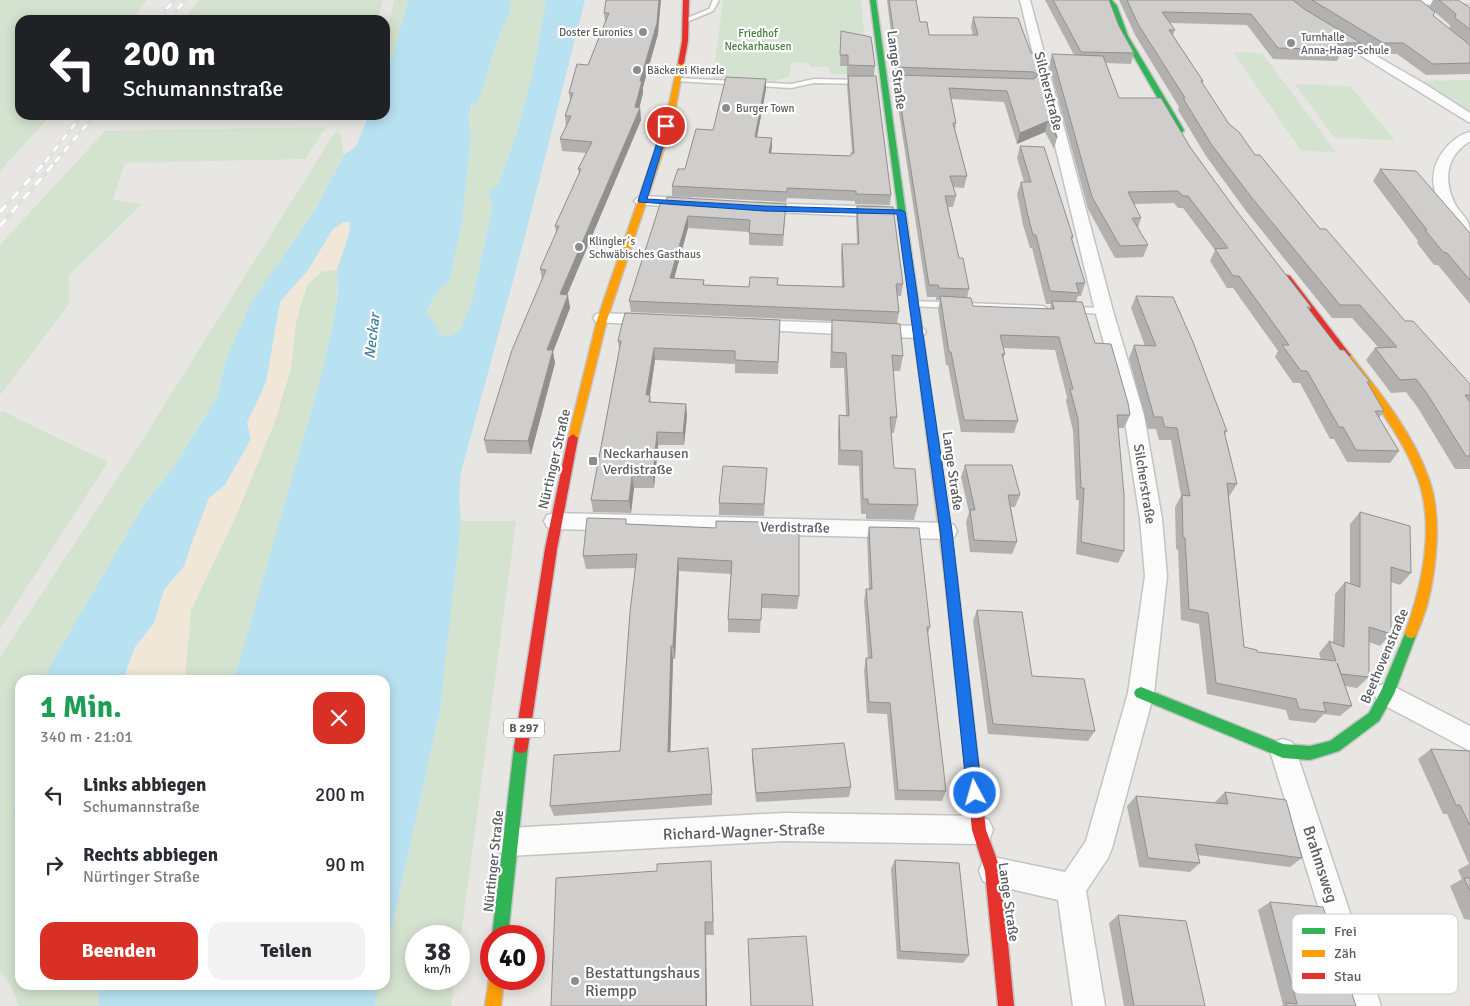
<!DOCTYPE html>
<html lang="de">
<head>
<meta charset="utf-8">
<style>
	body { margin:0; font-family:Signika,sans-serif; background:#f2f2f3; color:#2b2b33; height:100vh; display:flex; flex-direction:column; font-size:19px; white-space:nowrap }
	* { box-sizing:border-box; margin:0 }
	p { font-size:16px; color:#7c7c81 }
	.icon { flex:none; width:28px; height:28px; fill:none; stroke:currentColor; stroke-width:2; stroke-linecap:round; stroke-linejoin:round }
	.map { position:relative; flex:1; overflow:hidden }
	.drawer { position:absolute; left:15px; top:675px; width:375px; height:315px; display:flex; flex-direction:column; background:#fff; border-radius:15px; box-shadow:0 2px 12px #0003 }
	.drawer>* { flex:none }
	.hud { position:absolute; left:15px; top:15px; width:375px; height:105px; border-radius:15px; box-shadow:0 2px 12px #0003; background:#202124; color:#fff; overflow:hidden }
	.speed { position:absolute; left:405px; top:925px; display:flex; gap:10px; font-size:25px; font-weight:700; text-align:center }
	.speed>* { display:grid; place-content:center; width:65px; height:65px; border-radius:50%; background:#fff; box-shadow:0 2px 12px #0003; line-height:1 }
	.speed small { font-size:12px; font-weight:400 }
	.speed .limit { border:8px solid #d22; background:#fff; color:#111 }
	.pin { position:absolute; display:grid; place-items:center; width:42px; height:42px; color:#fff; margin:-21px; border:2px solid #fff; border-radius:50%; box-shadow:0 1px 5px #0007 }
	.me { position:absolute; width:55px; margin:-28px; rotate:354deg; stroke-linejoin:round; filter:drop-shadow(0 0 4px #0008) }
	.turn { display:flex; align-items:center; gap:18px; height:105px; padding:0 25px; font-size:22px }
	.turn .icon { width:65px; height:65px; stroke-width:2.5 }
	.turn b { display:block; font-size:35px; line-height:42px }
	.round { display:grid; place-items:center; flex:none; width:52px; height:52px; border-radius:15px; background:#f2f2f3 }
	.head { display:flex; align-items:center; justify-content:space-between; height:85px; padding:0 25px }
	h1 { font-size:30px; font-weight:700; line-height:38px; color:#1e9e55 }
	.primary-button { display:flex; gap:10px; margin-top:auto; padding:10px 25px }
	.primary-button a { flex:1; height:58px; border-radius:15px; background:#d93025; color:#fff; font-size:20px; font-weight:700; line-height:58px; text-align:center }
	.primary-button a+a { background:#f2f2f3; color:#2b2b33 }
	ul { padding:0; list-style:none }
	li { display:flex; align-items:center; gap:15px; height:70px; padding:0 25px }
	li div { flex:1 }
	li b { display:block; font-size:19px }
	li em { font-style:normal }
	.map>svg:first-child { display:block }
	.green { fill:#d4e3cf }
	.sand { fill:#f0e7d9 }
	.water { fill:#b8e2f1 }
	.lines { fill:none; stroke-linecap:round; stroke-linejoin:round }
	.lane-casing { stroke:#c4c3c4; stroke-width:3 }
	.street-casing { stroke:#c4c3c4; stroke-width:3 }
	.fast-casing { stroke:#c3c3c4; stroke-width:3 }
	.slow-casing { stroke:#c3c3c4; stroke-width:3 }
	.jam-casing { stroke:#c3c3c4; stroke-width:3 }
	.lane { fill:#fcfbfb; fill-rule:evenodd }
	.street { fill:#fcfbfb; fill-rule:evenodd }
	.fast { fill:#30b455; fill-rule:evenodd }
	.slow { fill:#ff9f0a; fill-rule:evenodd }
	.jam { fill:#e5322d; fill-rule:evenodd }
	.rail-far1-casing { stroke:#e0e0e0; stroke-width:4 }
	.rail-casing { stroke:#e0e0e0; stroke-width:4.5 }
	.rail-far1 { stroke:#fff; stroke-width:2.5; stroke-dasharray:7; stroke-linecap:butt }
	.rail { stroke:#fff; stroke-width:3; stroke-dasharray:9; stroke-linecap:butt }
	.wall { fill:#b3b1af }
	.shaded-wall { fill:#92908f }
	.building { fill:#d0cecc; stroke:#92908f }
	.route { fill:#1a73e8; stroke:#114b97 }
	.poi-dot { fill:#8b8d8e; stroke:#fff; stroke-width:2 }
	.labels { text-anchor:middle; stroke-width:4.5; stroke-linejoin:round; paint-order:stroke }
	.far-poi-label { font-size:11px; fill:#595d60; stroke:#fff; text-anchor:start }
	.far-park-label { font-size:11px; fill:#427d3b; stroke:#fff }
	.shield { fill:#fff; stroke:#8b8e90; stroke-width:1 }
	.shield-label { font-size:12px; font-weight:bold; fill:#595d60 }
	.street-label { font-size:14px; fill:#595d60; stroke:#fff }
	.poi-label { font-size:14px; fill:#595d60; stroke:#fff; text-anchor:start }
	.water-label { font-size:15px; font-style:italic; fill:#417d9e; stroke:#fff }
	.near-street-label { font-size:16px; fill:#595d60; stroke:#fff }
	.near-poi-label { font-size:16px; fill:#595d60; stroke:#fff; text-anchor:start }
	.key { fill:#fff; stroke:#cdcecf; stroke-width:1 }
	.key-label { font-size:14px; fill:#595d60 }
</style>
</head>
<body>
<div class="map">
<svg width="1470" height="1006" viewBox="0 0 1470 1006">
	<rect width="100%" height="100%" fill="#e8e6e3"/>
	<path class="green" d="M0,0H147L130,20H20V115H51L0,171Z
		M199,0H383L377,20H184Z
		M394,0H408L394,52L385,75V39Z
		M511,0H546C536,65 522,125 498,186L490,191L493,206L471,305L460,330L448,337L441,334L427,313C432,300 436,289 449,282L462,223L471,135L468,118L497,41L509,14Z
		M723,0H861L868,75L830,74L829,67H810L809,63L791,62L789,77L774,81L713,78Z
		M1233,52L1262,53L1336,152L1301,151Z
		M1470,80V111L1421,81Z
		M1295,84L1350,86L1395,140L1335,138Z
		M326,127L305,159L125,163L113,200L142,204L69,275V304L0,395V245L105,131Z
		M335,132L340,133L344,155L315,210L225,362L218,396L172,470L145,503L42,680H20V747L16,759L14,816L20,825V985H98L99,1006H19L11,986L0,971V657L140,444Z
		M337,270C339,329 318,387 302,443C280,522 257,601 234,680H185L191,610L236,516L273,426L291,369L296,322L307,285L322,271Z
		M2,411L108,462L0,629V413Z
		M461,521H516L459,951V936H416V979H455L451,1006H375L379,985H385V959L440,710Z"/>
	<path class="sand" d="M351,221L349,234L337,270L322,271L307,285L296,322L291,369L273,426L236,516L191,610L185,680H123L135,647L154,623L164,590L184,566L193,539L209,498L225,485L247,423L266,382L280,302L308,270L333,229L344,222Z"/>
	<path class="water" d="M408,0H511L509,14L497,41L478,103L472,104L468,118L471,135L462,223L449,282C436,289 432,300 427,312L441,334L448,337L460,330L471,305L493,206L489,191L498,185C522,125 536,65 546,0H585L524,240L461,472L459,498L461,521L440,710L385,959V680H234L319,384L332,330L338,291L337,270L349,234L350,222H344L333,229L308,270L280,302L266,382L247,423L251,439L225,485L209,498L193,539L184,566L164,590L154,623L135,647L123,680H42L145,503L172,470L218,396L225,362L251,303L315,210L344,155L356,146L369,115H385V75L394,52Z
		M20,747V825L14,816L16,759Z
		M98,985H379L375,1006H99Z"/>
	<g class="lines">
		<defs>
			<path id="lane" d="M713,0H719L713,11L689,21H685V19L709,9Z
				M678,78L791,84L814,79L862,80L865,82L862,84L814,83L791,88L676,81V79Z
				M913,301L1043,306L1048,309L1043,312L910,306V302Z
				M1071,307L1104,308L1109,311L1104,314L1068,312L1066,310Z"/>
			<path id="street" d="M1020,0H1030L1113,311L1144,415L1162,519L1167,576L1154,693L1112,848L1108,858L1086,891L1105,1006H1073L1058,900L993,885L983,881L979,871L983,861L993,857L1065,872L1086,841L1128,693L1145,576L1140,519L1124,415L1095,311Z
				M1414,0H1438L1470,6V12L1419,3Z
				M1333,31L1425,84L1470,113V123L1329,36L1327,34L1329,32Z
				M1470,132V141C1445,157 1443,181 1456,206C1460,212 1467,218 1469,225C1470,229 1470,236 1470,241L1464,239C1444,213 1420,185 1442,153C1449,143 1458,135 1470,132Z
				M642,196L689,198L694,200L697,203L694,206L689,208L637,204L634,201L637,198Z
				M757,203L884,207L889,209L892,212L889,215L884,217L752,211L749,208L752,205Z
				M602,313L652,315L658,316L661,320L658,324L652,325L596,322L593,318L596,314Z
				M750,320L917,326L923,328L926,332L923,336L917,338L744,329L741,325L744,321Z
				M555,513L946,523L954,525L957,531L954,537L946,539L555,529L547,527L544,521L547,515Z
				M1387,683L1470,726V751L1378,702L1374,694L1378,686Z
				M1283,739L1292,742L1296,751L1381,1006H1349L1270,751L1274,742Z
				M784,813L979,816L989,820L993,830L989,840L979,844L784,841L509,856L499,852L495,842L499,832L509,828Z"/>
			<path id="fast" d="M870,0H876L915,279L911,282L907,279Z
				M1106,0H1112L1117,6L1128,36L1184,130L1183,132L1176,130L1122,36L1111,6Z
				M1411,628L1415,629L1417,633L1394,694L1379,721L1339,751L1310,760L1283,758L1136,697L1134,693L1136,689L1141,687L1283,744L1310,746L1330,741L1369,713L1381,691L1407,629Z
				M521,741L526,742L528,747L508,936H492L514,747L516,742Z"/>
			<path id="slow" d="M681,61L684,63L673,122L607,320L578,438L573,442L568,438L597,320L665,122L678,63Z
				M911,276L915,279L957,578L955,581L951,583L947,581L945,578L907,279Z
				M1346,352L1349,353C1379,391 1413,433 1429,479C1439,508 1438,541 1434,570C1431,593 1425,617 1415,637L1411,638L1407,637L1405,633C1422,586 1435,527 1418,479C1401,432 1368,395 1341,355Z
				M490,973L491,979H504L501,1006H485Z"/>
			<path id="jam" d="M683,0H689L688,41L684,63L681,65L678,63L682,41Z
				M1287,275L1290,276L1349,353L1351,355L1349,357H1343L1283,278Z
				M573,434L578,438L557,549L528,747L526,752L521,753L516,752L514,747L545,549L568,438Z
				M951,573L955,575L957,578L986,830L1001,871L1014,1006H998L985,871L972,830L945,578L947,575Z"/>
		</defs>
		<use href="#lane" class="lane-casing"/>
		<use href="#street" class="street-casing"/>
		<use href="#fast" class="fast-casing"/>
		<use href="#slow" class="slow-casing"/>
		<use href="#jam" class="jam-casing"/>
		<use href="#lane" class="lane"/>
		<use href="#street" class="street"/>
		<use href="#fast" class="fast"/>
		<use href="#slow" class="slow"/>
		<use href="#jam" class="jam"/>
		<defs>
			<path id="rail-far1" d="M158,20L174,0
				M169,20L185,0
				M45,162L82,115
				M55,162L95,115"/>
			<path id="rail" d="M0,212L46,161
				M0,226L56,161"/>
		</defs>
		<use href="#rail-far1" class="rail-far1-casing"/>
		<use href="#rail" class="rail-casing"/>
		<use href="#rail-far1" class="rail-far1"/>
		<use href="#rail" class="rail"/>
	</g>
	<path class="wall" d="M606,0L658,34L643,87V93L639,108H640L641,120L567,295L570,308L553,352L555,363L531,454L487,453L484,440L542,279L540,269L556,233L555,226L579,174L578,169L586,153L562,151L560,139L566,127L565,116L570,100L569,93L588,65L605,22L604,13Z
		M887,0H916L920,22L929,35H973L971,27L973,17L1031,53H1036L1057,138L1054,149L1045,132L1017,144L1004,102L951,99L956,123L955,129L967,176L964,188L953,187L956,196L953,207H948L959,258L969,289L967,298L973,306L1050,309L1051,304H1046L1032,248H1030L1023,225L1017,194L1021,182H1024L1017,158L1020,146L1073,237L1072,240L1085,283L1081,296H1078L1076,302L1130,415L1124,428H1118L1124,551L1118,563L1076,554L1079,500H1076L1073,431L1066,401L1067,397L1055,350L1003,348L1005,354L1003,359L1018,421L1014,433L961,432L948,365H946L938,309L940,300H936V297H927L895,86L896,78H894L890,51L891,41H892Z
		M1045,0H1109L1119,26L1134,53L1131,64L1106,63L1119,98L1190,147L1235,209L1311,307L1309,310L1340,350L1370,382L1368,384L1384,411L1379,418L1399,451L1390,463L1347,462L1334,439H1330L1300,383H1293L1275,357L1278,351L1233,288H1227L1210,261L1215,250L1183,208H1178L1174,203L1134,204L1141,218L1138,228L1148,245L1143,257L1115,258L1088,209L1049,65L1052,54L1074,55Z
		M1119,0H1420L1436,18L1449,29L1450,25L1429,7L1433,0H1457L1470,8V74L1426,75L1397,54H1377L1360,44L1355,54H1340L1337,61L1273,59L1247,25L1170,23L1175,30L1173,35L1203,81L1202,84L1229,124L1255,155L1320,229L1405,321L1470,384V469H1455L1418,408L1406,392L1391,393L1366,360L1375,348L1378,347L1352,318H1332L1246,211L1206,156L1178,110L1179,107L1135,35Z
		M841,31L875,66L874,76L891,195L890,205L855,204V201L787,198L786,202L672,196V186L713,130L766,89L757,137L772,138L771,153L851,156V153H852L847,86L848,77H847V66H840Z
		M1380,169L1470,233V304L1438,265H1434L1417,243L1418,241L1373,181Z
		M661,201L786,204L783,246L749,245V232L688,228L674,278L704,280V285L749,287L777,285L842,287L841,255L842,244H857L856,218L857,206L903,284L901,296H897L899,312L897,323L903,356L900,371H893L897,417L894,433H891L894,468L918,505L914,520L866,519V514H861L859,466L838,465V431L839,415H846L844,368H830L831,336L832,321L631,312L629,301Z
		M1136,296L1227,431L1225,434L1237,484L1229,497L1244,647L1257,652L1321,660L1319,653L1329,641L1333,643L1335,594L1345,582L1350,583V524L1360,512L1411,573L1400,585L1391,582V634L1380,646L1369,642V677L1357,688L1345,686L1352,706L1340,716L1324,714L1315,723L1289,720L1286,710L1207,694L1199,624L1181,620L1178,550L1176,549L1175,507L1181,496L1171,440H1159L1156,429H1148L1129,358L1134,345L1145,346L1131,308Z
		M780,320L778,374L735,373V364L655,360L650,395L651,402L686,404L687,416L684,445H658L654,488H634L631,513L593,512L591,500L619,349L618,341Z
		M965,465L1020,495L1015,507H1011L1017,542L1012,554L970,552L966,522L969,512L961,477Z
		M766,480L764,516L719,515V503Z
		M627,524L763,530L799,596L797,609L761,608L760,633L728,632V619L731,574L679,571L675,659H673L670,751L712,794V805L554,816L550,806L620,751L636,568L586,569L583,556Z
		M869,527L930,627L928,634L946,791L942,801L895,800L887,714L867,713L864,670L866,658H868L864,601L866,589H869L867,539Z
		M977,610L1032,676L1095,731L1088,741L988,734L973,621Z
		M752,749L851,787L849,797L756,802L752,759Z
		M1431,749L1470,751V920L1464,919L1450,886L1462,879L1458,870L1469,864L1447,814H1443L1418,759Z
		M1225,792L1302,858L1290,867L1198,855L1200,863L1190,872L1139,867L1127,806L1136,796L1215,803V802Z
		M895,860L969,955L963,963L897,959L891,869Z
		M711,861L714,935H706L657,871Z
		M1270,902L1356,1006H1280L1283,1005L1258,910Z
		M1118,915L1205,1006H1124L1109,923Z
		M748,939L813,1006H751Z"/>
	<path class="shaded-wall" d="M659,0H661L658,34L643,87V93L638,113L640,108L641,120L562,307L560,294L640,81Z
		M766,79V89L755,147V137Z
		M1048,121L1045,132L1017,144L1020,133Z
		M772,138V148L769,163V153Z
		M688,216V228L671,290L670,278Z
		M568,295L570,308L553,352L555,363L531,454L528,441L547,350Z
		M654,348L655,360L648,407L646,395Z
		M686,404L687,416L684,445L683,433Z
		M657,432L658,445L654,488L653,476Z
		M632,476L634,488L631,513L629,501Z
		M678,558L679,571L675,659L673,646Z
		M671,646L673,659L670,763L668,752Z
		M705,922L706,935L707,1006H706Z"/>
	<path class="building" d="M606,0H659L657,23L640,81H642L635,107L640,108L560,294L568,295L547,350H553L528,441L484,440L512,350L546,270L540,269L559,226H555L581,169H578L592,142L560,139L571,116H565L573,93H569L577,64L588,65L609,13H604Z
		M889,0H916L920,22H927L929,35H978L973,17L1018,18L1031,53H1036L1057,138L1048,121L1020,133L1007,91L949,88L956,123H953L967,176H950L956,196H945L959,258H963L969,289L939,288L938,285H929L896,75L1034,79L1038,75L1034,72L895,67L891,41L895,42Z
		M1053,0H1109L1119,26L1134,53L1081,52Z
		M1127,0H1293L1304,9L1361,43H1337L1343,50L1278,48L1251,14L1162,12L1175,30H1169L1203,81H1201L1229,124L1239,132L1255,155H1260L1320,229H1326L1405,321H1413L1470,384V395H1465L1470,402V456H1466L1428,395L1416,379L1400,380L1375,348L1397,347L1360,305H1340L1252,198L1211,144L1183,98H1185L1138,24Z
		M1312,0H1420L1435,12L1433,15L1436,18L1470,45V63L1433,64L1403,43H1383Z
		M1439,0H1458L1470,8V29L1455,18L1456,14Z
		M841,31L871,37L875,66L848,65V55H840Z
		M1052,54L1103,56L1119,98H1161L1190,147L1235,209L1311,307H1307L1340,350H1344L1370,382H1367L1384,411H1375L1399,451L1356,450L1343,427H1339L1307,371H1301L1282,345H1289L1239,276H1233L1215,249L1228,248L1188,196H1183L1178,191L1128,192L1141,218H1132L1148,245L1120,246L1092,197Z
		M848,76H876L891,195L856,194V191L787,188V192L672,186L678,169H685L696,129L713,130L726,77L766,79L755,137L772,138L769,153L851,156V153H854Z
		M1020,146L1044,147L1073,237H1071L1085,283H1076L1079,293L1050,291L1036,235H1033L1027,212L1021,182H1031Z
		M1380,169L1416,171L1470,233V280L1447,253L1443,252L1425,230H1427Z
		M667,197L786,204L783,235L749,233L750,220L688,216L670,278L704,280L703,285L749,287L750,277L778,278L777,285L844,287L842,244H859L857,206L893,207L903,284H896L899,312L629,301L661,201H666Z
		M940,296L971,298L973,306L1054,309L1052,301L1082,302L1095,343L1111,344L1128,403L1130,415H1117L1124,495V551L1081,542L1084,488H1081L1078,419L1070,389H1073L1059,337L1000,335L1005,354H1002L1018,421L964,420L951,352H949Z
		M1136,296L1173,297L1193,342L1227,431H1224L1237,484L1227,483L1244,647L1257,650V652L1336,661L1329,641L1344,647L1345,582L1360,587V512L1410,526L1411,573L1391,567V634L1369,627V677L1341,674L1337,663L1352,706L1323,702L1326,712L1299,709L1296,699L1216,683L1208,613L1189,609L1185,538L1183,537L1182,495L1190,496L1177,428L1165,427L1162,417H1154L1134,345L1156,346Z
		M625,313L780,320L778,362L735,360V351L654,348L646,395H650L649,402L686,404L683,433L657,432L653,476H632L629,501L591,500L621,341H618L621,328Z
		M832,320L900,324L903,356L892,355L897,417H890L894,468L915,469L918,505L868,504V499H863L862,451L840,450L839,415L849,416L846,353L832,352Z
		M965,465H1012L1020,495H1008L1017,542L974,540L970,510H975Z
		M723,466L767,468L764,504L719,503Z
		M587,518L626,519V524L716,528V521L763,522L762,530L799,532V596L762,594L761,620L728,619L732,561L678,558L673,646H671L668,752L708,748L712,794L550,806L554,755L620,751L630,612L637,554L583,556Z
		M869,527L919,528L930,627H927L946,791L898,790L890,703L869,702L866,658H872L866,589H872Z
		M977,610L1022,612L1032,676L1084,679L1095,731L993,724Z
		M844,743L851,787L756,793L752,749Z
		M1431,749L1470,751V826L1460,805H1456Z
		M1225,792L1286,800L1302,858L1195,844L1200,863L1148,858L1136,796L1228,804Z
		M895,860L959,863L969,955L900,951Z
		M711,861L713,922H705L706,1006H551L556,878L657,871V864Z
		M1464,878H1470V891Z
		M1270,902L1323,907L1356,1006H1287L1286,1003L1297,1004Z
		M1118,915L1186,921L1205,1006H1134Z
		M806,936L813,1006H751L748,939Z"/>
	<path class="route" d="M663,124L669,126L647,199L764,206L901,210L905,212L952,531L982,793L980,798L975,800L969,798L967,793L940,531L897,214L764,211L639,202L638,201Z"/>
	<g class="poi-dot">
		<circle cx="643" cy="32" r="5"/>
		<circle cx="1291" cy="43" r="5"/>
		<circle cx="637" cy="70" r="5"/>
		<circle cx="726" cy="108" r="5"/>
		<circle cx="579" cy="247" r="5"/>
		<rect x="588" y="456" width="10" height="10" rx="2.5"/>
		<circle cx="575" cy="981" r="5"/>
	</g>
	<g class="labels">
		<g class="far-poi-label">
			<text x="633" y="36" text-anchor="end">Doster Euronics</text>
			<text x="1301" y="41">Turnhalle<tspan x="1301" dy="13">Anna-Haag-Schule</tspan></text>
			<text x="647" y="74">Bäckerei Kienzle</text>
			<text x="736" y="112">Burger Town</text>
			<text x="589" y="245">Klingler´s<tspan x="589" dy="13">Schwäbisches Gasthaus</tspan></text>
		</g>
		<g class="far-park-label">
			<text x="758" y="37">Friedhof<tspan x="758" dy="13">Neckarhausen</tspan></text>
		</g>
		<rect class="shield" x="504" y="718.5" width="40" height="19" rx="4"/>
		<g class="shield-label">
			<text x="524" y="732">B 297</text>
		</g>
		<g class="street-label">
			<text transform="translate(897 70) rotate(83)" y="5">Lange Straße</text>
			<text transform="translate(1049 91) rotate(76)" y="5">Silcherstraße</text>
			<text transform="translate(554 459) rotate(-77)" y="5">Nürtinger Straße</text>
			<text transform="translate(953 471) rotate(82)" y="5">Lange Straße</text>
			<text transform="translate(1145 484) rotate(81)" y="5">Silcherstraße</text>
			<text transform="translate(795 527) rotate(1)" y="5">Verdistraße</text>
			<text transform="translate(1384 656) rotate(-67)" y="5">Beethovenstraße</text>
			<text transform="translate(493 861) rotate(-84)" y="5">Nürtinger Straße</text>
			<text transform="translate(1009 902) rotate(82)" y="5">Lange Straße</text>
		</g>
		<g class="poi-label">
			<text x="603" y="458">Neckarhausen<tspan x="603" dy="16">Verdistraße</tspan></text>
		</g>
		<g class="water-label">
			<text transform="translate(372 336) rotate(-83)" y="5">Neckar</text>
		</g>
		<g class="near-street-label">
			<text transform="translate(744 831) rotate(-2)" y="6">Richard-Wagner-Straße</text>
			<text transform="translate(1321 864) rotate(72)" y="6">Brahmsweg</text>
		</g>
		<g class="near-poi-label">
			<text x="585" y="978">Bestattungshaus<tspan x="585" dy="18">Riempp</tspan></text>
		</g>
	</g>
	<rect x="1292" y="914" width="166" height="80" rx="8" class="key"/>
	<rect x="1302" y="928" width="23" height="6" fill="#30b455"/>
	<rect x="1302" y="950" width="23" height="7" fill="#ff9f0a"/>
	<rect x="1302" y="973" width="23" height="6" fill="#e5322d"/>
	<g class="key-label">
		<text x="1334" y="936">Frei</text>
		<text x="1334" y="958">Zäh</text>
		<text x="1334" y="981">Stau</text>
	</g>
</svg>
<div class="speed"><div>38<small>km/h</small></div><div class="limit">40</div></div>
<div class="pin" style="left:666px;top:126px;background:#d93025"><svg class="icon" aria-label="arrive" viewBox="0 0 24 24"><path d="M6 21V4h12l-3 4 3 4H6"/></svg></div>
<svg class="me" style="left:975px;top:793px" viewBox="-20 -20 40 40"><circle r="17" fill="#1a73e8" stroke="#fff" stroke-width="3"/><path d="M0-11L8 9 0 5-8 9z" fill="#fff"/></svg>
<div class="hud">
<div class="turn"><svg class="icon" aria-label="left" viewBox="0 0 24 24"><path d="M17 20v-9H6M10 6l-5 5 5 5"/></svg><div><b>200 m</b>Schumannstraße</div></div>
</div>
<section class="drawer">
<div class="head"><div><h1>1 Min.</h1><p>340 m · 21:01</p></div><a class="round" style="background:#d93025;color:#fff"><svg class="icon" aria-label="close" viewBox="0 0 24 24"><path d="M6 6l12 12M18 6L6 18"/></svg></a></div>
<ul>
<li><svg class="icon" aria-label="left" viewBox="0 0 24 24"><path d="M17 20v-9H6M10 6l-5 5 5 5"/></svg><div><b>Links abbiegen</b><p>Schumannstraße</p></div><em>200 m</em></li>
<li><svg class="icon" aria-label="right" viewBox="0 0 24 24"><path d="M7 20v-9h11M14 6l5 5-5 5"/></svg><div><b>Rechts abbiegen</b><p>Nürtinger Straße</p></div><em>90 m</em></li>
</ul>
<div class="primary-button"><a>Beenden</a><a>Teilen</a></div>
</section>
</div>
</body>
</html>
